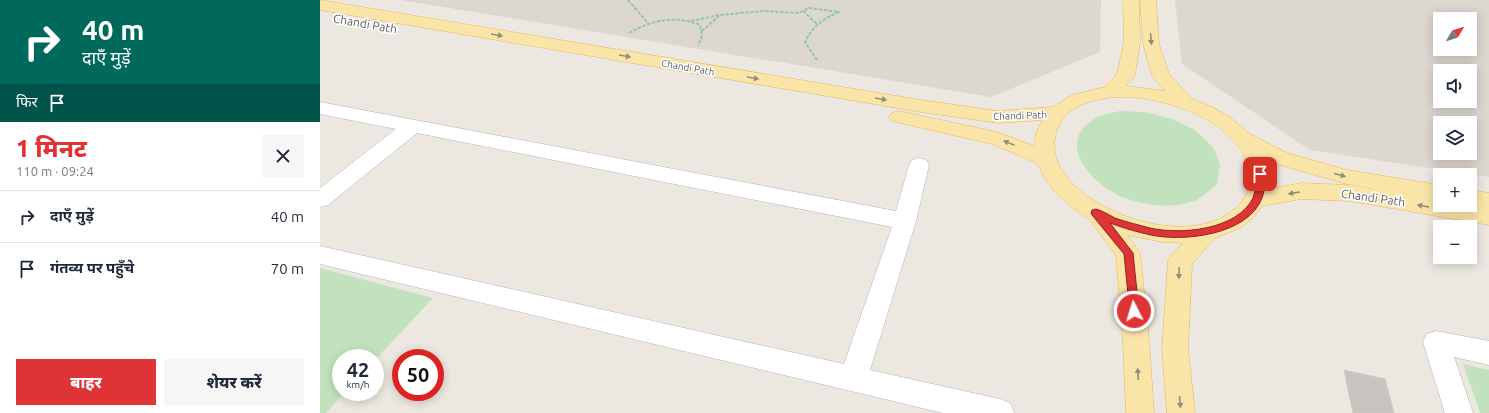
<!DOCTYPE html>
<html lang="hi">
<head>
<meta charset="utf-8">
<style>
	body { margin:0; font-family:Ubuntu,"Noto Sans Devanagari",sans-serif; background:#f6f6f7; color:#1f2937; height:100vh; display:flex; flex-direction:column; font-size:15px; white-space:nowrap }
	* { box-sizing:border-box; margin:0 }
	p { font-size:13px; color:#747a83 }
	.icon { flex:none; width:22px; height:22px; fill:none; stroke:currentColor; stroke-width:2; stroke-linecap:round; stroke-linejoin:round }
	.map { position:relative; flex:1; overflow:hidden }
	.details { display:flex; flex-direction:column; background:#fff; width:320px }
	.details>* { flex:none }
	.hud { background:#00695c; color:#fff; overflow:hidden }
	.needle { width:26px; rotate:51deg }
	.buttons { position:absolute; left:1113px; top:12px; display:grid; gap:8px }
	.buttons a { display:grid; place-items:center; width:44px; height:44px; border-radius:0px; background:#fff; box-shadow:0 2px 10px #0003; font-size:20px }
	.speed { position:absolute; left:12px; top:349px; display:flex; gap:8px; font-size:20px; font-weight:700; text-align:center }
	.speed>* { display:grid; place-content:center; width:52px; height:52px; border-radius:50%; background:#fff; box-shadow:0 2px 10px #0003; line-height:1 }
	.speed small { font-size:10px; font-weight:400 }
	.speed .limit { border:6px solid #d22; background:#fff; color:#111 }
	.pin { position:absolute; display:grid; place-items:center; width:34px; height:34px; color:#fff; margin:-17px; border-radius:8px; box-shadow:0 2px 6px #0006 }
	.me { position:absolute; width:44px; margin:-22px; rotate:355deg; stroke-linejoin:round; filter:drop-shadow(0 0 3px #0008) }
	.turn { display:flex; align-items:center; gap:14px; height:84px; padding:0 16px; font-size:18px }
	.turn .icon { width:52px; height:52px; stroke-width:2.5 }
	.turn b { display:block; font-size:28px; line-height:34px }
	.then { display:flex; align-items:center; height:38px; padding:0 16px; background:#0003; gap:8px; font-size:15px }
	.round { display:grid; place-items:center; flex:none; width:42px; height:42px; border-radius:0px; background:#f6f6f7 }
	.headline { display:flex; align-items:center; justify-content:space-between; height:68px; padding:0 16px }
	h1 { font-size:24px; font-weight:800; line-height:30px; color:#df3436 }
	.action { display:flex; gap:8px; margin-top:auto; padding:8px 16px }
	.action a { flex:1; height:46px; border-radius:0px; background:#df3436; color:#fff; font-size:16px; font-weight:800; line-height:46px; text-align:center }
	.action a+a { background:#f6f6f7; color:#1f2937 }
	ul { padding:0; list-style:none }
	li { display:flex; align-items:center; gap:12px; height:52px; padding:0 16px; border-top:1px solid #e0e1e3 }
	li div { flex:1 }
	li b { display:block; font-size:15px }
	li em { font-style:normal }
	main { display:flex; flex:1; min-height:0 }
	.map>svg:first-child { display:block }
	.education { fill:#dcd7cf; fill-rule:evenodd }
	.green { fill:#c2e2be }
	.building { fill:#c7c3be; stroke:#d0c9c0 }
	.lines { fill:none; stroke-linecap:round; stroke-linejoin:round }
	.minor-casing { stroke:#b2b4b8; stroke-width:1 }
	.major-casing { stroke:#e9b55d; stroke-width:1 }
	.path { stroke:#99c5a2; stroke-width:2; stroke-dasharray:3.5 1.5; stroke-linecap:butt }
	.minor { fill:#fff; fill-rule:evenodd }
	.major { fill:#fae5a8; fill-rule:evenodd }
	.oneway { fill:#928d7a }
	.route { fill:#df3436; stroke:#912223 }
	.labels { text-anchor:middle; stroke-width:3; stroke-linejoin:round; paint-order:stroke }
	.far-street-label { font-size:10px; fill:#5a5e61; stroke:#fff }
	.street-label { font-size:12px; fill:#5a5e61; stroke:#fff }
</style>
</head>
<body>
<main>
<section class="details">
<div class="hud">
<div class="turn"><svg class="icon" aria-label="right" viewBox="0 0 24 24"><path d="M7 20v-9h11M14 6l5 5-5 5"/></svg><div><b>40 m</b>दाएँ मुड़ें</div></div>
<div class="then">फिर<svg class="icon" aria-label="arrive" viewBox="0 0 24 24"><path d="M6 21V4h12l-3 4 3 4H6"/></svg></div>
</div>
<div class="headline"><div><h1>1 मिनट</h1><p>110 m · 09:24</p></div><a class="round"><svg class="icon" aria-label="close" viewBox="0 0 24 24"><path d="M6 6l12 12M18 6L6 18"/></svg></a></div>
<ul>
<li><svg class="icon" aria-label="right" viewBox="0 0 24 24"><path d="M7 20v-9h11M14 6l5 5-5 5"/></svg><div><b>दाएँ मुड़ें</b></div><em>40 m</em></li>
<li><svg class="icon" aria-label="arrive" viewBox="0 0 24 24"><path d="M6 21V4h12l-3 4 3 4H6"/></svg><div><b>गंतव्य पर पहुँचे</b></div><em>70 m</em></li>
</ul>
<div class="action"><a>बाहर</a><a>शेयर करें</a></div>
</section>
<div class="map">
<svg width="1169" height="413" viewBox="0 0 1169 413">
	<rect width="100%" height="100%" fill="#ece8e1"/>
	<path class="education" d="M81,0H781L780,52L671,97Z
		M855,0H1169V177L990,150L862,64ZM1120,19H1150V49H1120ZM1120,71H1150V101H1120ZM1120,123H1150V153H1120Z"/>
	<path class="green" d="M800,111L825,112L852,119L875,130L885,139L894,149L900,165L897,185C889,190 880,200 871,202C850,209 822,205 802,197C772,184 733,142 776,118C783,114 792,113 800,111Z
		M0,268L113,298L55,360V358H21V392H25L6,413H0Z
		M1143,364L1169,370V413H1160Z"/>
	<path class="building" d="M1024,370L1065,379L1074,413H1033Z"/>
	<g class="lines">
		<defs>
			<path id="minor" d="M0,102L576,211L589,165L592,160L599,158L606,160L609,165L596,221L550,370L680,399L690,403L694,413H623L0,264V246L524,364L572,227L97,133L8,205L0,207V188L76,129L0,114Z
				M1116,331L1169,341V365L1134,357L1153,413H1125L1103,342L1107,334Z"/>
			<path id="major" d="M0,0L601,100L678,111L733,107L752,95L785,87L797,74L804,42L803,0H819L820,42L815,75L806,86L845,91L832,76L823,44L820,0H836L839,44L849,74L872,99L892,107L910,117L928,133L967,153L1027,170L1120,185V205H1150V190L1169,193V225L1030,201L981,199L942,206L934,217L922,227L895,238L872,264L868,349L875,413H847L842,349L848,261L852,254L863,243L842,242L807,235L820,253L829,340L834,413H806L803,340L796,255L769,219L749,205L735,192L726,180L717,163L672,144L572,121L569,117L572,113L579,111L677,132L714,146C715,136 717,128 723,120L678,123L601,112L0,10ZM796,97C841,95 921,120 929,172C931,187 926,199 915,209C873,244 795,221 758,189C741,173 729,154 737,130C744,106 774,99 796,97ZM945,159L953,163L1027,184L1080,194L1030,185L981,183L950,189V172Z"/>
		</defs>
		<use href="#minor" class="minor-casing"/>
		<use href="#major" class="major-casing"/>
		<path class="path" d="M308,0L328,23
			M483,11L497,24
			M371,21L399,15L444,11L479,13L489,8L519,12C503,19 493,26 485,42L497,60
			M382,31L399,16
			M309,33C332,20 355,15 380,25L382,36L378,46"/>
		<use href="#minor" class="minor"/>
		<use href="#major" class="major"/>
	</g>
	<defs><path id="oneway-solid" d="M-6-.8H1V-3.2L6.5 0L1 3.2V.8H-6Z"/></defs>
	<g class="oneway">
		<use href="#oneway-solid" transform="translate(177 35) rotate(10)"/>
		<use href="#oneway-solid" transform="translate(831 39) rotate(85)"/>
		<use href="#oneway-solid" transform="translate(305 56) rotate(10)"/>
		<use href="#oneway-solid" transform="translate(433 78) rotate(10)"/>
		<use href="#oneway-solid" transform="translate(561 99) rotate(10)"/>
		<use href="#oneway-solid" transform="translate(689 143) rotate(-158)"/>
		<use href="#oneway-solid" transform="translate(1020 175) rotate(15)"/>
		<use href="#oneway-solid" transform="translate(974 193) rotate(171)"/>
		<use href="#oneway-solid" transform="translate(1103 206) rotate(-170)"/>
		<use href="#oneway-solid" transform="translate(859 273) rotate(93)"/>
		<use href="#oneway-solid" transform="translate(818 374) rotate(-93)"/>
		<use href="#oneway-solid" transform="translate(860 402) rotate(85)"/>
	</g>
	<path class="route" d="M940,171L944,174C945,182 945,190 942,198C928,235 864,242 831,235C817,232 803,228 790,223L813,253L819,311L817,314L814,315L810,314L804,254L772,215L771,213L772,210L776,209C783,211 789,215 795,218C806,222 819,225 830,228C861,235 917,230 933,198C936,190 936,182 936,174Z"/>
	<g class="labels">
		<g class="far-street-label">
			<text transform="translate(368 67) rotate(10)" y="4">Chandi Path</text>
			<text transform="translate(700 115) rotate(-2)" y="4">Chandi Path</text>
		</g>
		<g class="street-label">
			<text transform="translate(45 24) rotate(10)" y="4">Chandi Path</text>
			<text transform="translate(1053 198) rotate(8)" y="4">Chandi Path</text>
		</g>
	</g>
</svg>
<div class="buttons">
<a><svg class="needle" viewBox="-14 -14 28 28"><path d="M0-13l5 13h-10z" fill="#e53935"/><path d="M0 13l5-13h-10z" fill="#747a83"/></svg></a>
<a><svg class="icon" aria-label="sound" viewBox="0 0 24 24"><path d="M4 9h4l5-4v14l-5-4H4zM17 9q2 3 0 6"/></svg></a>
<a><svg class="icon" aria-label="layers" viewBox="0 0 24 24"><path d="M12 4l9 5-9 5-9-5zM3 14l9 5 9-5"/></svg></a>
<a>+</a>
<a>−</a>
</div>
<div class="speed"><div>42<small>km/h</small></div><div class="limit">50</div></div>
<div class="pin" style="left:940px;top:174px;background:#d93025"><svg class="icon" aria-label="arrive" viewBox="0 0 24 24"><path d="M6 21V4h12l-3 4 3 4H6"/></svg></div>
<svg class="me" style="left:814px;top:311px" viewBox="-20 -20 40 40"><circle r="17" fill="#df3436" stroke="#fff" stroke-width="3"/><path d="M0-11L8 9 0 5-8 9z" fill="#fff"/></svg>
</div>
</main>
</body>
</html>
